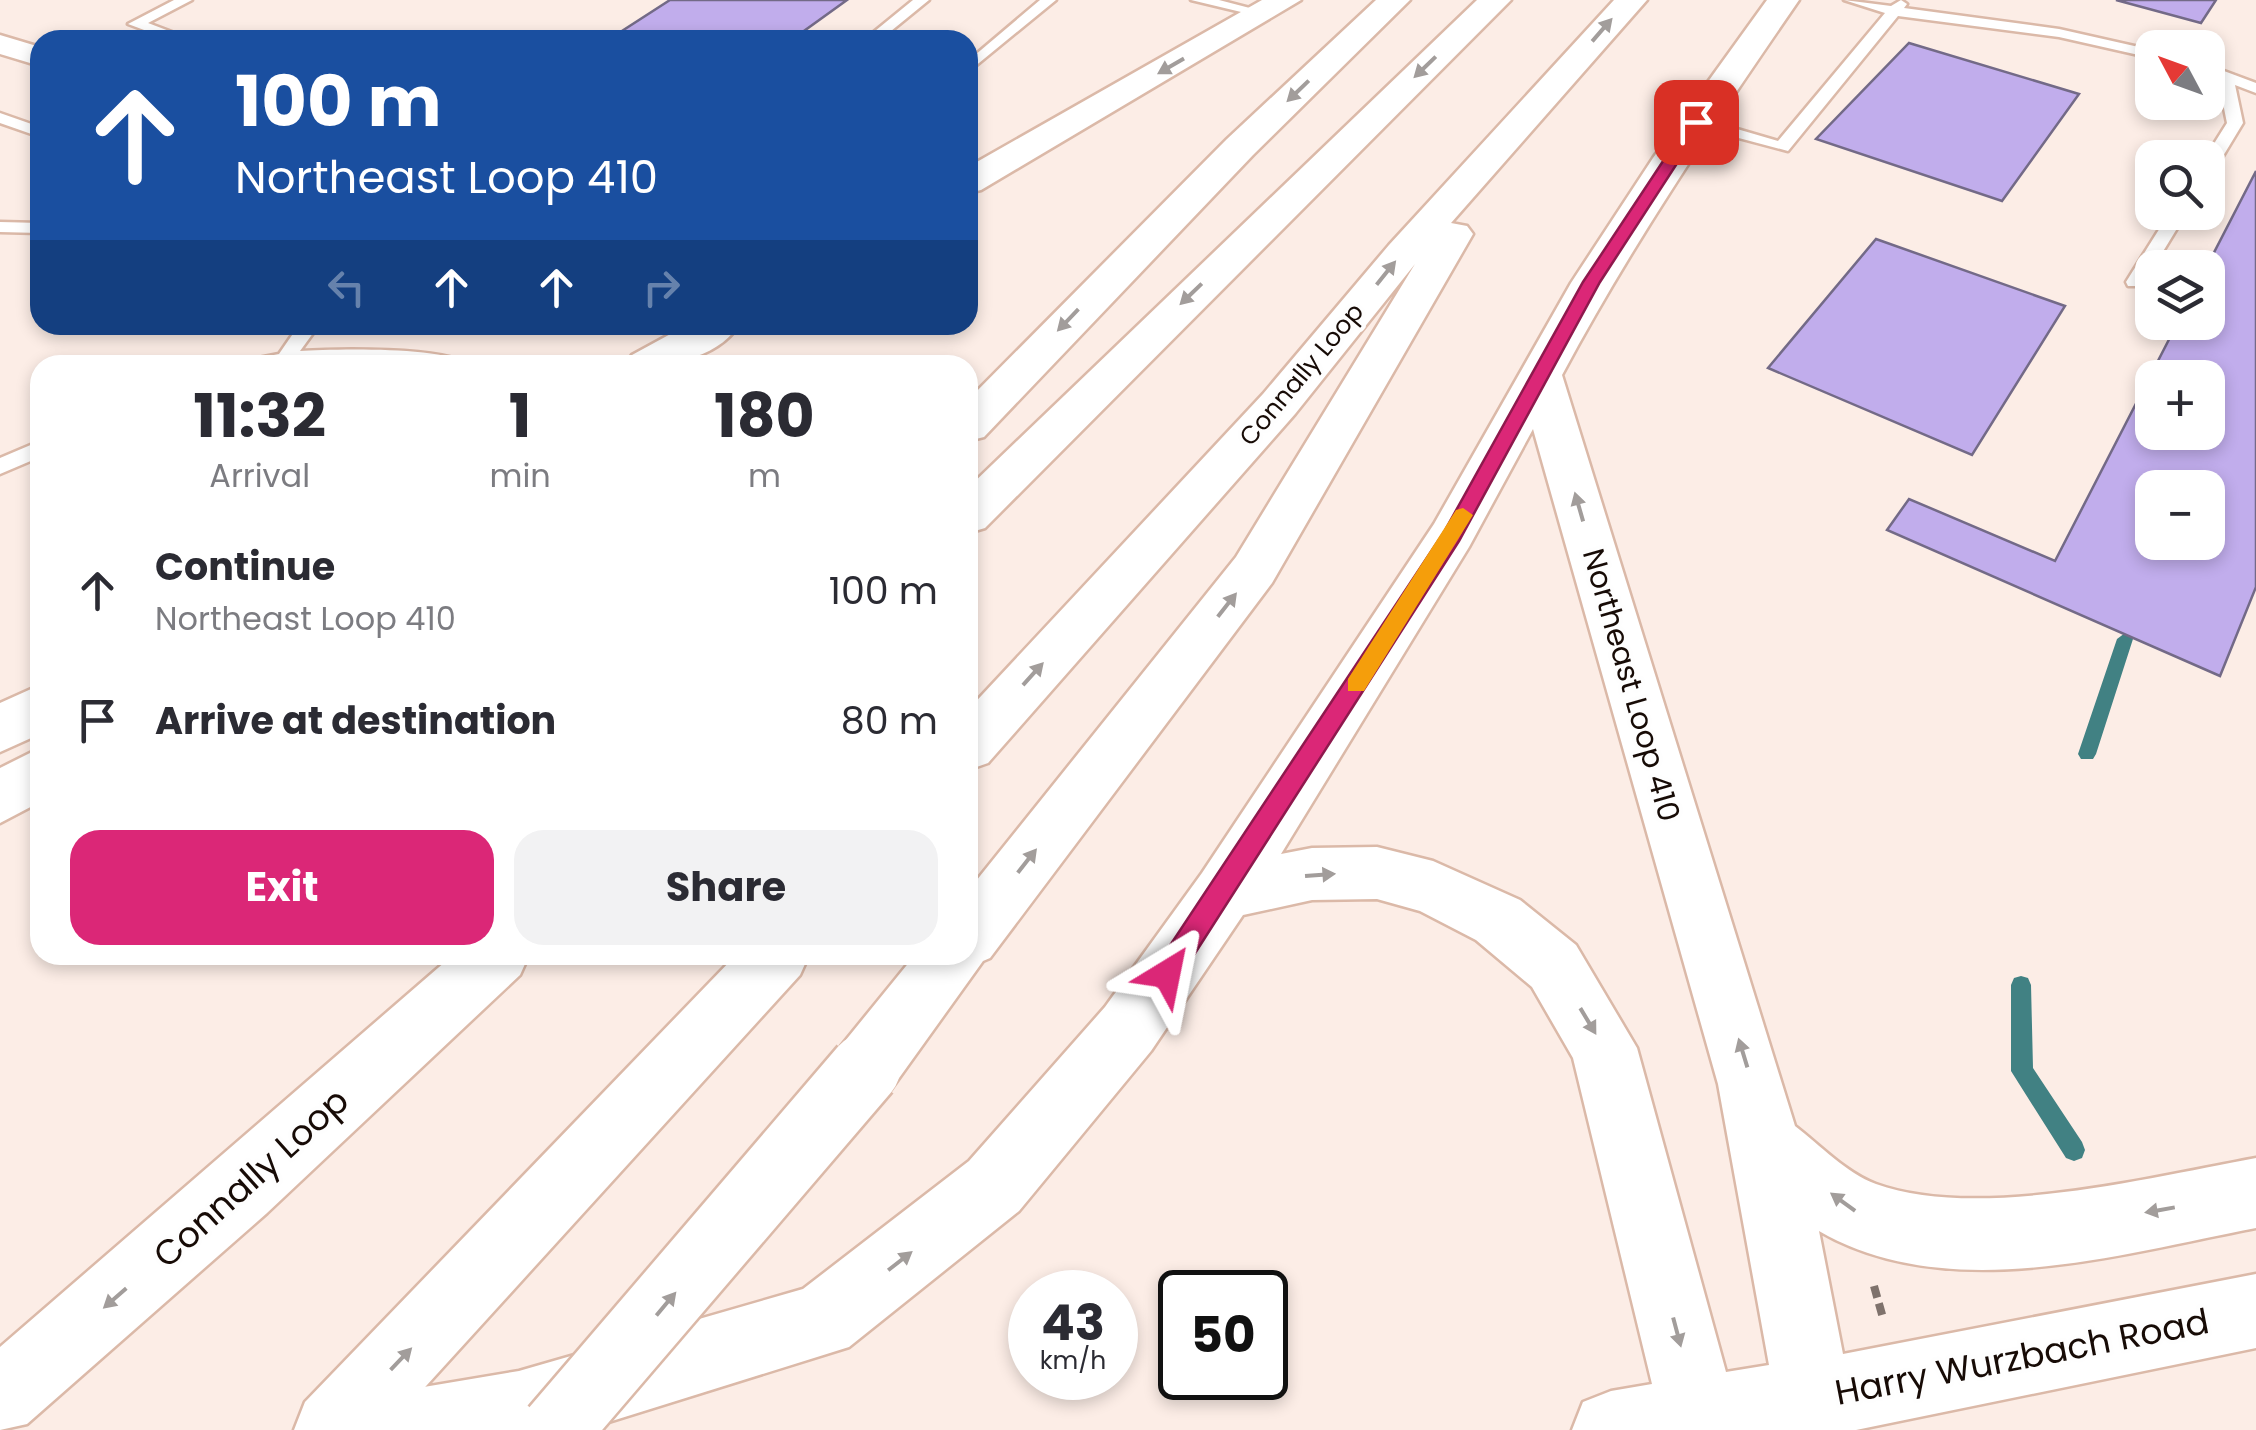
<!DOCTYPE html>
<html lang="en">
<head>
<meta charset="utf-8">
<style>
	body { margin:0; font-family:Poppins,sans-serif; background:#f2f2f3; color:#2b2b33; height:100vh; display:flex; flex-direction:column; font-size:38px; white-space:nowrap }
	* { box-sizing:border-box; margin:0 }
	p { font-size:32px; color:#7c7c81 }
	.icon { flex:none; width:55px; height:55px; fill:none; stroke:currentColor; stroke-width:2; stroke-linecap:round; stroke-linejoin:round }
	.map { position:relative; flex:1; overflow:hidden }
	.panel { position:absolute; left:30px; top:355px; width:948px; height:610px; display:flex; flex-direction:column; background:#fff; border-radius:30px; box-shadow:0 5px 15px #0003 }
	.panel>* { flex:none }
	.banner { position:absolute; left:30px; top:30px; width:948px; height:305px; border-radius:30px; box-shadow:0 5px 15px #0003; background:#1a4fa0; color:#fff; overflow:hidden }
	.needle { width:65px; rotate:311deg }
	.controls { position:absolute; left:2135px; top:30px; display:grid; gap:20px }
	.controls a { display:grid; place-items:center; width:90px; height:90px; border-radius:20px; background:#fff; box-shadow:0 5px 15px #0003; font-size:50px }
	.speed { position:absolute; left:1008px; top:1270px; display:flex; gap:20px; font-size:50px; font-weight:700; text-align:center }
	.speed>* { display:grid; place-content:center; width:130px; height:130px; border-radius:50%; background:#fff; box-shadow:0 5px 15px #0003; line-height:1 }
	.speed small { font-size:25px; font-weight:400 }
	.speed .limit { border:5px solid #111; border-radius:15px; background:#fff; color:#111 }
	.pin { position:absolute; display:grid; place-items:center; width:85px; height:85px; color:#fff; margin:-42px; border-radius:20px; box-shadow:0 5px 15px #0006 }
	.me { position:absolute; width:110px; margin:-55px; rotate:35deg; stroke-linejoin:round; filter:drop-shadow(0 0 8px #0008) }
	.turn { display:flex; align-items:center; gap:35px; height:210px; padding:0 40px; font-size:45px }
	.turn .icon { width:130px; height:130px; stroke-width:2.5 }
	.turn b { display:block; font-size:70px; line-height:85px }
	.lanes { display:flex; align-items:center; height:95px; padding:0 40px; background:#0003; justify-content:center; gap:50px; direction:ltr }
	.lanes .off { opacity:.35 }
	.eta { display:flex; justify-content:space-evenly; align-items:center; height:170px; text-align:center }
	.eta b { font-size:60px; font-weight:700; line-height:70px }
	.button { display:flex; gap:20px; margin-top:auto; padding:20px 40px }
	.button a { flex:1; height:115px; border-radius:30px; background:#db2777; color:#fff; font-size:40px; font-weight:700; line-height:115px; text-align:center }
	.button a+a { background:#f2f2f3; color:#2b2b33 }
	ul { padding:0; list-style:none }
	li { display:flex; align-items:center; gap:30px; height:130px; padding:0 40px }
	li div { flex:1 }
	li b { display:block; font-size:38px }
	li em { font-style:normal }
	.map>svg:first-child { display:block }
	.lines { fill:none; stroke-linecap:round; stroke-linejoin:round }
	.stream { fill:#418183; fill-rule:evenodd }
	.building { fill:#c1adec; stroke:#736a87; stroke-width:2.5; fill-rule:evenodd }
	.lane-casing { stroke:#dbb9a8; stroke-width:5 }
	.street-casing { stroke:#dbb9a8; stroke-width:5 }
	.secondary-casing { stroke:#dbb9a8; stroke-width:5 }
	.highway-casing { stroke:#dbb9a8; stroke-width:5 }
	.path { stroke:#7f726c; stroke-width:8; stroke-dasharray:12 6; stroke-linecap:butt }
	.lane { fill:#fff; fill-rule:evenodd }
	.street { fill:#fff; fill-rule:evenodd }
	.secondary { fill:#fff; fill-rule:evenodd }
	.highway { fill:#fff; fill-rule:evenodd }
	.highway-bridge-casing { stroke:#dbb9a8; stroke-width:75; stroke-linecap:butt }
	.highway-bridge { stroke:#fff; stroke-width:70 }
	.oneway { fill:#a29d9b }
	.route { fill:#db2777; stroke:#8e194d; stroke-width:2.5 }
	.slow { fill:#f59e0b }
	.labels { text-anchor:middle; stroke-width:8; stroke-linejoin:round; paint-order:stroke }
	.far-street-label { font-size:25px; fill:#170b06; stroke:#fefefe }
	.street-label { font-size:30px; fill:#170b06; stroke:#fefefe }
	.near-street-label { font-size:35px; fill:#170b06; stroke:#fefefe }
</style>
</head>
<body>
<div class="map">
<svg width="2256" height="1430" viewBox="0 0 2256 1430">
	<rect width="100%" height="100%" fill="#fcede6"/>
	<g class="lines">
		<path class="stream" d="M2125,633L2133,639L2096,754L2093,759H2081L2078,754L2117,639Z
			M2021,976L2028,978L2031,985L2033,1068L2082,1142L2085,1150L2082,1158L2074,1161L2066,1158L2011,1071V985L2014,978Z"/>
	</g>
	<path class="building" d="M670,0H847L804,31L821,35L814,40H608Z
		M2116,0H2216L2201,23Z
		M1909,43L2079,94L2002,201L1816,139Z
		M2256,171V587L2220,676L1887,530L1909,499L2055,561L2178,322H2208L2206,268ZM2152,378H2208V432H2152ZM2152,488H2208V542H2152Z
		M1876,239L2065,306L1972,455L1768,368Z"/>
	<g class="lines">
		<defs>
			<path id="lane" d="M174,0H192L148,23L193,40H171L128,24Z
				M913,0H929L880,40H864Z
				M1040,0H1056L968,72V61Z
				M1191,0H1219L1269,13L1262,17Z
				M1844,0L1891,6L1901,0L1907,4L1904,8L2059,29L2152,50V58L2059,37L1898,16L1788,151L1690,125V119L1696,117L1778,141L1885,13Z
				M2208,65L2256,83V93L2235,85L2243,123L2214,171L2208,172L2205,158L2227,123L2218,79L2208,75Z
				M0,113L40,127V137L0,123Z
				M2170,212H2187L2142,286H2128L2126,282Z
				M0,222L40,223V233L0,232Z
				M299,325H319L300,351C332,349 447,346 468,365L354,362L239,365L242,361L279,354Z
				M40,441V457L0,474V458Z"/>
			<path id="street" d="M0,35L40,47V66L0,54Z"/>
			<path id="secondary" d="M1262,0H1301L981,190L968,193V167Z
				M1767,0H1799C1715,122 1632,244 1562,375L1795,1126C1820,1145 1846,1173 1876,1184C1977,1221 2152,1177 2256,1158V1228C2120,1254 1948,1306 1819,1231L1843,1354L2256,1274V1348L1856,1430H1572L1583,1402L1611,1391L1652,1384L1573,1058L1532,987L1476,940L1420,911L1377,899L1312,900L1243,915L1151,1051L1019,1211L849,1347L583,1430H361L372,1402L400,1391L519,1371L803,1289L969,1161L1105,1007L1202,873L1434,524L1571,283L1653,158ZM1533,429L1718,1084L1769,1365L1726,1372L1637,1048L1576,945L1520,900L1433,861L1377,847L1312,848L1281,854L1469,547Z
				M687,325H739C714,362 665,365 625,365L632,355Z
				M40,685V734L0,752V703Z
				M40,748V802L0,823V768Z"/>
			<path id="highway" d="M1376,0H1410L1253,155L984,437L968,441V400L1227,139Z
				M1477,0H1511L985,528L968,533V488Z
				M1614,0H1647L1451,223L1467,226L1473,234L1272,583L990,958L983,961L889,1092L865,1101L841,1092L832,1069L841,1046L915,955H968V891L1236,557L1415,264L1295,414L988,763L968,770V710L1263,394L1389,245Z
				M453,955H529L520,975L267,1213L27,1424L0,1430V1347Z
				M736,955H809L800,975L386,1430H294L305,1402Z"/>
		</defs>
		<use href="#lane" class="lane-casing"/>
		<use href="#street" class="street-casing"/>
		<use href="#secondary" class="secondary-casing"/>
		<use href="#highway" class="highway-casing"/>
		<path class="path" d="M1874,1286L1883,1318"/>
		<use href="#lane" class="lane"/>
		<use href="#street" class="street"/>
		<use href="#secondary" class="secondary"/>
		<use href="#highway" class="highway"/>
		<defs>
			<path id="highway-bridge" d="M556,1430L865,1069"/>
		</defs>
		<use href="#highway-bridge" class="highway-bridge-casing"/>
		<use href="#highway-bridge" class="highway-bridge"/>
	</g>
	<defs><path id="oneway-solid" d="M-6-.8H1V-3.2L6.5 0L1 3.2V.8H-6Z" transform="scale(2.5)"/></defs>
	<g class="oneway">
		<use href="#oneway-solid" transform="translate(1602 30) rotate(-49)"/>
		<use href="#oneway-solid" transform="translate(1171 66) rotate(150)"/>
		<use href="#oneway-solid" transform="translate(1425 67) rotate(136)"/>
		<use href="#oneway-solid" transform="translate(1298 91) rotate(136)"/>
		<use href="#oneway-solid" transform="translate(1386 273) rotate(-51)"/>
		<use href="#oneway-solid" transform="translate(1191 294) rotate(136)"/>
		<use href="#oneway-solid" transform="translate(1068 320) rotate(134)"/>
		<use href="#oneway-solid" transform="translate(1579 507) rotate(-106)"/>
		<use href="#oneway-solid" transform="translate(1227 605) rotate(-52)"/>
		<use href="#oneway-solid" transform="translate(1033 674) rotate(-48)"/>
		<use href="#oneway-solid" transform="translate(1027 861) rotate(-52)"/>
		<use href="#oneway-solid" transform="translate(1320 875) rotate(-4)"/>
		<use href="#oneway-solid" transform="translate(1588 1021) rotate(59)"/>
		<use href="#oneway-solid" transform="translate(1743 1053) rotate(-107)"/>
		<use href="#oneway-solid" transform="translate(1843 1202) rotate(-144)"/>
		<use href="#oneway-solid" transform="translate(2160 1210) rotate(170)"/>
		<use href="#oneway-solid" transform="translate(900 1261) rotate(-38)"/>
		<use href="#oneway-solid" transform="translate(115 1298) rotate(139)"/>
		<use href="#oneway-solid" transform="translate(666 1304) rotate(-50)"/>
		<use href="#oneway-solid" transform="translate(1677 1332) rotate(75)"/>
		<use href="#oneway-solid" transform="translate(401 1359) rotate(-46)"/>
	</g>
	<path class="route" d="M1696,117L1704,122L1600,282L1459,541L1176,983L1167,986L1157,983L1154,974L1157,965L1444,532L1583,282L1689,122Z"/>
	<path class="slow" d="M1463,508L1473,515L1364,691H1348V679L1456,510Z"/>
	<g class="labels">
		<g class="far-street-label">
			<text transform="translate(1301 374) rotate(-50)" y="9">Connally Loop</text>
		</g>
		<g class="street-label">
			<text transform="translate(1631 685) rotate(74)" y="10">Northeast Loop 410</text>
		</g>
		<g class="near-street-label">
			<text transform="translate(251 1178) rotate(-42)" y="12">Connally Loop</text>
			<text transform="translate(2022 1357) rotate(-11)" y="12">Harry Wurzbach Road</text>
		</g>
	</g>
</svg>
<div class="controls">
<a><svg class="needle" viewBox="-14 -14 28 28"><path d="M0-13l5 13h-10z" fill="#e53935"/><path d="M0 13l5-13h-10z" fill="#7c7c81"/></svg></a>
<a><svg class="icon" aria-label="search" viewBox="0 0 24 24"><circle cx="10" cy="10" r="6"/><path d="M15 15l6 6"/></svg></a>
<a><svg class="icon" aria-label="layers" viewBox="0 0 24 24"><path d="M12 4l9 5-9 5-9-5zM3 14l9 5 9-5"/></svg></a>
<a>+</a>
<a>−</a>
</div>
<div class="speed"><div>43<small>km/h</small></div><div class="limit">50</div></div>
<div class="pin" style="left:1696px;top:122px;background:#d93025"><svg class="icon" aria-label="arrive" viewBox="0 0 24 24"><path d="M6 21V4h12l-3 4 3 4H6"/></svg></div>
<svg class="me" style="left:1167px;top:974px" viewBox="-20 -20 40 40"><path d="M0-17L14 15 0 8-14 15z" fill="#db2777" stroke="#fff" stroke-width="4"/></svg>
<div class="banner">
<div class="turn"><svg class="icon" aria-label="ahead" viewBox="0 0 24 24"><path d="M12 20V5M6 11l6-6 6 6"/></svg><div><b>100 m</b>Northeast Loop 410</div></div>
<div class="lanes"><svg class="icon off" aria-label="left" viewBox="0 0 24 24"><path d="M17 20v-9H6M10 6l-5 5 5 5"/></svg><svg class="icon" aria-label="ahead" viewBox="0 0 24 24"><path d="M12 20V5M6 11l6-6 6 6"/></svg><svg class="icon" aria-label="ahead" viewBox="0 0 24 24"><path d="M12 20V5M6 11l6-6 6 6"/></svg><svg class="icon off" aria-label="right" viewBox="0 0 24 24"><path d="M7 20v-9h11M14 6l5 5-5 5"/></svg></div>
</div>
<section class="panel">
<div class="eta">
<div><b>11:32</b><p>Arrival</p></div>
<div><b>1</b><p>min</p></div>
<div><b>180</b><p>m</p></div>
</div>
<ul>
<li><svg class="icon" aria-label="ahead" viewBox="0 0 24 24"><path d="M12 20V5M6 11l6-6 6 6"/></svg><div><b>Continue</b><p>Northeast Loop 410</p></div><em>100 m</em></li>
<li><svg class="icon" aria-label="arrive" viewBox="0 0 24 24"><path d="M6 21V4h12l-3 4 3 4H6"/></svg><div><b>Arrive at destination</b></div><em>80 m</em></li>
</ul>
<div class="button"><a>Exit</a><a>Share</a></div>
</section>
</div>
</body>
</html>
